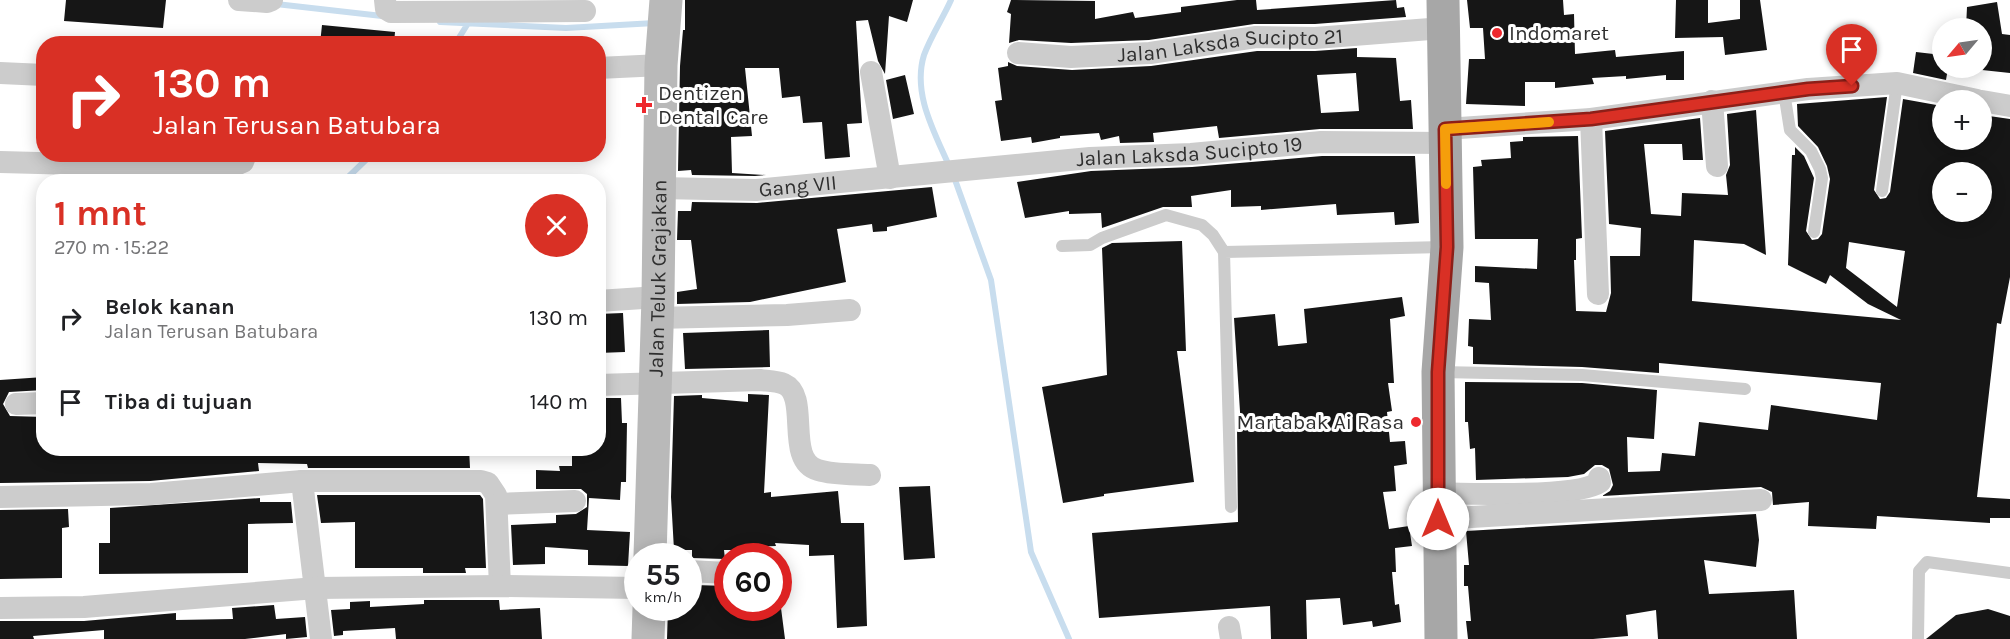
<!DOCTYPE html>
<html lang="id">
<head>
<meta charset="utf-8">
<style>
	body { margin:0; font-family:Karla,sans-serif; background:#f2f2f2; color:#202124; height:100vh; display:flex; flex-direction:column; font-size:22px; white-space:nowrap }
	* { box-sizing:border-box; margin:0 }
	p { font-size:20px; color:#757577 }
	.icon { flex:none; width:33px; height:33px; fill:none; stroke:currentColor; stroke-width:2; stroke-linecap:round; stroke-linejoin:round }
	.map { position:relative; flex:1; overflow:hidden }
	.side { position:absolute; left:36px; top:174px; width:570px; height:282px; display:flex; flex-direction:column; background:#fff; border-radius:24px; box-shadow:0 3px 15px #0003 }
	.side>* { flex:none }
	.hud { position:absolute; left:36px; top:36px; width:570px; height:126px; border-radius:24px; box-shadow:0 3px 15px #0003; background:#d93025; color:#fff; overflow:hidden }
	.needle { width:39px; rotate:241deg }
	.buttons { position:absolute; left:1932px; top:18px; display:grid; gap:12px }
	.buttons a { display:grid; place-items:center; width:60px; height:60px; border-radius:50%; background:#fff; box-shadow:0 3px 15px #0003; font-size:30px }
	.speed { position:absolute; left:624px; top:543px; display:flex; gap:12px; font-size:30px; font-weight:700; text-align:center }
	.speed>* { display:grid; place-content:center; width:78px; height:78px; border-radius:50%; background:#fff; box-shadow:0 3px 15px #0003; line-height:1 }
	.speed small { font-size:15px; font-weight:400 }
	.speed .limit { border:9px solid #d22; background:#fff; color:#111 }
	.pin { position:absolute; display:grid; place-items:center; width:51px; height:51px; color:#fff; margin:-62px -26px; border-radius:50% 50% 50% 0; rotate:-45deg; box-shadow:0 0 6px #0007 }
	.pin .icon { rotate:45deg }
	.me { position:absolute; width:66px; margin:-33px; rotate:0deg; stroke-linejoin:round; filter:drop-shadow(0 0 4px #0008) }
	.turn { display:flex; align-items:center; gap:21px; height:126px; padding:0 18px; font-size:27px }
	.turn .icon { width:78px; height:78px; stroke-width:2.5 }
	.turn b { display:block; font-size:42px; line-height:51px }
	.round { display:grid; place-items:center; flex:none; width:63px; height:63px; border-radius:32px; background:#f2f2f2 }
	.overview { display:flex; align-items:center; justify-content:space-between; height:102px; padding:0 18px }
	h1 { font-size:36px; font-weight:700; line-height:45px; color:#d93025 }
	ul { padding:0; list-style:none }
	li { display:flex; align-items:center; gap:18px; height:84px; padding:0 18px }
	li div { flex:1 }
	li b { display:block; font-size:22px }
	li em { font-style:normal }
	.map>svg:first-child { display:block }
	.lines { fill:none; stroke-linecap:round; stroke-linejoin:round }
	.stream { stroke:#c8ddee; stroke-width:6 }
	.building { fill:#161616; fill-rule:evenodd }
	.lane { stroke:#ccc; stroke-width:12 }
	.street { stroke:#ccc; stroke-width:22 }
	.secondary { stroke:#b9b9b9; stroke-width:33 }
	.primary { stroke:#a7a7a7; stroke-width:33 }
	.route-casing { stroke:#8d1f18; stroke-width:15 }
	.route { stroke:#d93025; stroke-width:10 }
	.slow { stroke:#f59e0b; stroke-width:10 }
	.poi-dot { fill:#ee292e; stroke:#fff; stroke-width:2 }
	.labels { text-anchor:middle; stroke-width:6; stroke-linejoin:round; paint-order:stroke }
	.poi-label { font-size:21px; fill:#2f2f2f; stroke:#fff; text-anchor:start }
	.street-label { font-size:21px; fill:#2f2f2f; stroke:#fff }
</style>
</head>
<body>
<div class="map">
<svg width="2010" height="639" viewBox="0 0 2010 639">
	<rect width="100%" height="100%" fill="#fff"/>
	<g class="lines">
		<path class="stream" d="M276,4L382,16
			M440,22L566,28L655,23
			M455,44L467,25
			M950,168C935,133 912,94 924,55C931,36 943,18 951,0
			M954,177L991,280L1031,552L1069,639
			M343,182L372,154"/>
	</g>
	<path class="building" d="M66,0H166L163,28L64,21Z
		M685,0H913L907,22L889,16L885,74L878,61L868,20L856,21L862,123L847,124L850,157L825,159L822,122L803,123L800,96L782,98L779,68H745L752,136L731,137L732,173L766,175L755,176L692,175L691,170L678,171L680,66L683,30H685Z
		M1011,0L1095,1V19L1133,12L1135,18L1181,12V7L1237,0H1256L1257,10L1396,0L1397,8L1404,7L1406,17L1315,24H1254L1149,40L1071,43L1019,40L1009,43L1011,14L1007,12Z
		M1467,0H1563L1564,15L1574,14L1575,54L1615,50L1616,57L1684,51V80H1666V75L1626,79V76L1592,78L1594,84L1555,88V82H1525V106L1466,104L1469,59H1485L1483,28H1470Z
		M1676,0H1708V23L1740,19V0H1760L1767,50L1725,55L1723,37L1675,38Z
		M1997,2L2002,34L2010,35V73L1982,70V28H1966L1967,7Z
		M322,25L395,32L394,44H320Z
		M1357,48V57L1396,58L1400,101L1411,100L1413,129H1320L1219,138L1217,126L1153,133L1154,142L1120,143L1119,136L1101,140L1099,133L1060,136V138L1032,143L1031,137L1001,141L995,101L1002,100L998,68L1008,66V62L1017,66L1072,70L1151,66L1257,51H1315ZM1356,73L1359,111L1321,113L1317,75Z
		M1916,52L1942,55V68H1948L1946,80L1913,73Z
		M905,75L914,114L893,119L886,80Z
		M1887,97L1874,190L1880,199L1886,198L1890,192L1903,99L1942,106V140H1982V115L2010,119V277L2001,324L1997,323L1977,497L2010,499V518H1990V523L1877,516L1876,529L1808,526L1809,502L1773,505L1772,492L1761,487L1602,496L1610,491L1613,485L1609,469L1602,465H1595L1584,474L1568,477L1476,480L1475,448L1470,449L1468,422H1465V382L1582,383L1657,390L1654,439L1627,437L1628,472L1660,471L1662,453L1695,456L1699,422L1768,430L1771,405L1877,420L1881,383L1659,363V373L1582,367L1473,364V347L1468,346L1469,319L1491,320L1489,283L1475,282V266L1537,269L1538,239H1475L1473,167L1482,166L1481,160L1511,158L1510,142L1523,141V137L1578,136L1582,238L1576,239V260H1574L1576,311L1606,312L1611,293L1610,256H1640L1641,228L1609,224L1605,131L1700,118L1703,160H1683L1682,144H1644L1651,214L1681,216L1682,193L1728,195L1726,175L1730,165L1727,114L1756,110L1766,255L1744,244L1694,240L1692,301L1901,320L1868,304L1830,275L1826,284L1788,265L1792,155H1795V147L1804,156L1814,178L1806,231L1812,240L1818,239L1822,234L1830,179L1827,166L1818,147L1798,126L1797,104ZM1942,172H1982V212H1942ZM1849,242L1905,251L1897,307L1846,268Z
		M1322,156H1415L1419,223L1395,225L1394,212L1337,215L1336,204L1261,210V206L1231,207V190L1191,196L1192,207H1163L1102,228L1101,213L1069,214V211L1025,218L1017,182L1091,171L1192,167Z
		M932,187L937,217L887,227V231L873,232L872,224L837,229L846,282L750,302L677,304V292L697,289L691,240H677L678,211H691L692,202L757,203Z
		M1182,241L1186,351H1177L1194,482L1104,494V496L1063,503L1042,387L1107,375L1102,248L1112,243Z
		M1402,297L1405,316L1390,319L1394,383H1388L1392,411L1387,412L1390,442L1405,441L1407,464L1394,466L1396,491L1383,492L1389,529L1409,526L1412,546L1395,548L1396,572H1392L1395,605L1399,604L1401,622L1373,627L1372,621L1343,625L1340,598L1306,600L1307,639H1271L1270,606L1099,618L1092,533L1238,522L1237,427H1241L1234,318L1275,314L1278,346L1307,343L1304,309Z
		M623,313L625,352L598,353V314Z
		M769,330L770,367L685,369L683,333Z
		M44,377V390L9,392L3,404L10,416L44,417V450L469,448L470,468H308L307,464L258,463L259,471L150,481L0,483V380Z
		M748,394L769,395L764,493L771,492V497L838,491L841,523H864L867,626L837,628L834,555L809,556V545L775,543L776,546L748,547V550H724L725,559L692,558V550H674L671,497L674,396L702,395V398L748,402Z
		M598,398H621L622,423H627L626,482H621L620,500L589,498L587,530L630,532L628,566L588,565V550L545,547V564L513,565L511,525L556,523V515L576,514L587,507V494L581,489H536V470L560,471L559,466H572V448H598Z
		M930,486L935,558L904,560L899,487Z
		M317,495H480L483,499L486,568H465L466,573H423V568H355V522L321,523Z
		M260,498V502H291L293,523L248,524V573L99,574V543H110V508Z
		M68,509L69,527L62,528V578L0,579V510Z
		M1756,514L1759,540L1756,567L1704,560L1709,594L1794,590L1797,639H1658L1656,610L1626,615L1628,636L1593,639H1468L1466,621H1471L1468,586H1464V565H1469L1466,531Z
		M694,585L727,586L728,608H781L785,639H667L668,608H688V595H695Z
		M424,600H499L500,610L540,608L542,639H396L395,628L343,631V635L334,636L331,610L350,609V602L370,601V607L424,604Z
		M274,605L276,619L305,617L307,637L286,639V634L245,639H104V630L33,636L34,639H0V621H84L176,613V620L233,619L232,608Z
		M1988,609L2010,616V639H1926L1956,615Z"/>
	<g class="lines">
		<path class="lane" d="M1784,92L1790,130L1811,151L1820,169L1822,178L1814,232
			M1882,191L1897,83
			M1062,246L1090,245L1102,238L1166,215L1202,225L1213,235L1224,252L1231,507
			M1224,252L1444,247
			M1440,372L1582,375L1745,389
			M1918,639L1919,571L1927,562L2010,573"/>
		<g class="street">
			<path d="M239,0L267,2L272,0"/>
			<path d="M385,0L386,9L391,12L585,11"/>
			<path id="s1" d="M1018,53L1071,57L1150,53L1256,37L1315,38L1443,28"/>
			<path d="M598,68L661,65"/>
			<path d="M871,72L890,178"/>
			<path d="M0,73L44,75"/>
			<path d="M1712,101L1717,166"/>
			<path d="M1982,101L2010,106"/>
			<path d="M1591,119L1598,294"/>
			<path d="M1445,129L1591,119L1808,89L1897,83L1977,100"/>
			<path d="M0,162L229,168L243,162L246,154"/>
			<path id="s2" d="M660,188L756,190L1090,158L1191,154L1321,142L1445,143"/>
			<path d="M598,301L658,297"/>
			<path d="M656,318L787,315L850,310"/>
			<path d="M598,385L760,380C768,381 777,381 784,384C811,396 784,460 818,470C834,475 853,474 870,475"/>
			<path d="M16,404L44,403"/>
			<path d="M302,481L321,639"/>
			<path d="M1441,493C1473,494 1577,498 1600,482L1599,478"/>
			<path d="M0,497L151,494L302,481H481L488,483L496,495L500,586"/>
			<path d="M498,504L575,501"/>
			<path d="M1438,519L1761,500"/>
			<path d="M688,571L728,573"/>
			<path d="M0,608L84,607L316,588L500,586L638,588"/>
			<path d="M1229,627L1231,639"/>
		</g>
		<g class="secondary">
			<path id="s3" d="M650,556L658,297L661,65L666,0"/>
			<path d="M648,639L649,608"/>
		</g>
		<path class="primary" d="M1441,639L1438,372L1447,247L1443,0"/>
	</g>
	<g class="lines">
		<defs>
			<path id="route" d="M1438,519V372L1447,247L1445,129L1591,119L1808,89L1852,86"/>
		</defs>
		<use href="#route" class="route-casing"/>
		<use href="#route" class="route"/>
		<path class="slow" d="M1446,184L1445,129L1549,122"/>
	</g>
	<g class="poi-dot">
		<circle cx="1497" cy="33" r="6"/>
		<path d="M641 96h6v6h6v6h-6v6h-6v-6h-6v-6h6z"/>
		<circle cx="1416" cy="422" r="6"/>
	</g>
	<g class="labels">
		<g class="poi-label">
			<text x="1509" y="40">Indomaret</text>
			<text x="658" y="100">Dentizen<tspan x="658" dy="24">Dental Care</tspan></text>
			<text x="1404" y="429" text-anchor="end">Martabak Ai Rasa</text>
		</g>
		<g class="street-label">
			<text dy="7" stroke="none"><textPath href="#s1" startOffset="213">Jalan Laksda Sucipto 21</textPath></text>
			<text dy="7" stroke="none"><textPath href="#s2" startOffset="531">Jalan Laksda Sucipto 19</textPath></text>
			<text dy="7" stroke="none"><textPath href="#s2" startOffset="138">Gang VII</textPath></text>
			<text dy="7" stroke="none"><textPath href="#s3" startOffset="278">Jalan Teluk Grajakan</textPath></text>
		</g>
	</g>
</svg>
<div class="buttons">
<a><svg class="needle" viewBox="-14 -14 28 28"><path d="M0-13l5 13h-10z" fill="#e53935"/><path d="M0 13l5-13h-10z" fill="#757577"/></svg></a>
<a>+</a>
<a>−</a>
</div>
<div class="speed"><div>55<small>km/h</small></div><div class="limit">60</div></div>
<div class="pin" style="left:1852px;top:86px;background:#d93025"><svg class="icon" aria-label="arrive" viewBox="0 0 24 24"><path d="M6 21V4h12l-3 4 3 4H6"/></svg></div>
<svg class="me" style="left:1438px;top:519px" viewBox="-20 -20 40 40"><circle r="19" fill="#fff"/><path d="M0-13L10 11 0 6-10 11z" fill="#d93025"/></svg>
<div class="hud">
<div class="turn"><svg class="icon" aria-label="right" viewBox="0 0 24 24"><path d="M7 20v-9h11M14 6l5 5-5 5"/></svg><div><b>130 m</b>Jalan Terusan Batubara</div></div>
</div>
<section class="side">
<div class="overview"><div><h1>1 mnt</h1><p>270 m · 15:22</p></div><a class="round" style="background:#d93025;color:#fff"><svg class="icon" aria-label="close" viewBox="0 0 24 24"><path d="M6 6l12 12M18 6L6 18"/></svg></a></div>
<ul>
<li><svg class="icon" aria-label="right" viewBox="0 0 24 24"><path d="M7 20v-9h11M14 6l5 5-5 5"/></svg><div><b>Belok kanan</b><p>Jalan Terusan Batubara</p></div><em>130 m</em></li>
<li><svg class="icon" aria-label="arrive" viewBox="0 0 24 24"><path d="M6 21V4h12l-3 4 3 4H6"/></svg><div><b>Tiba di tujuan</b></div><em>140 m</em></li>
</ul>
</section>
</div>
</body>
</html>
